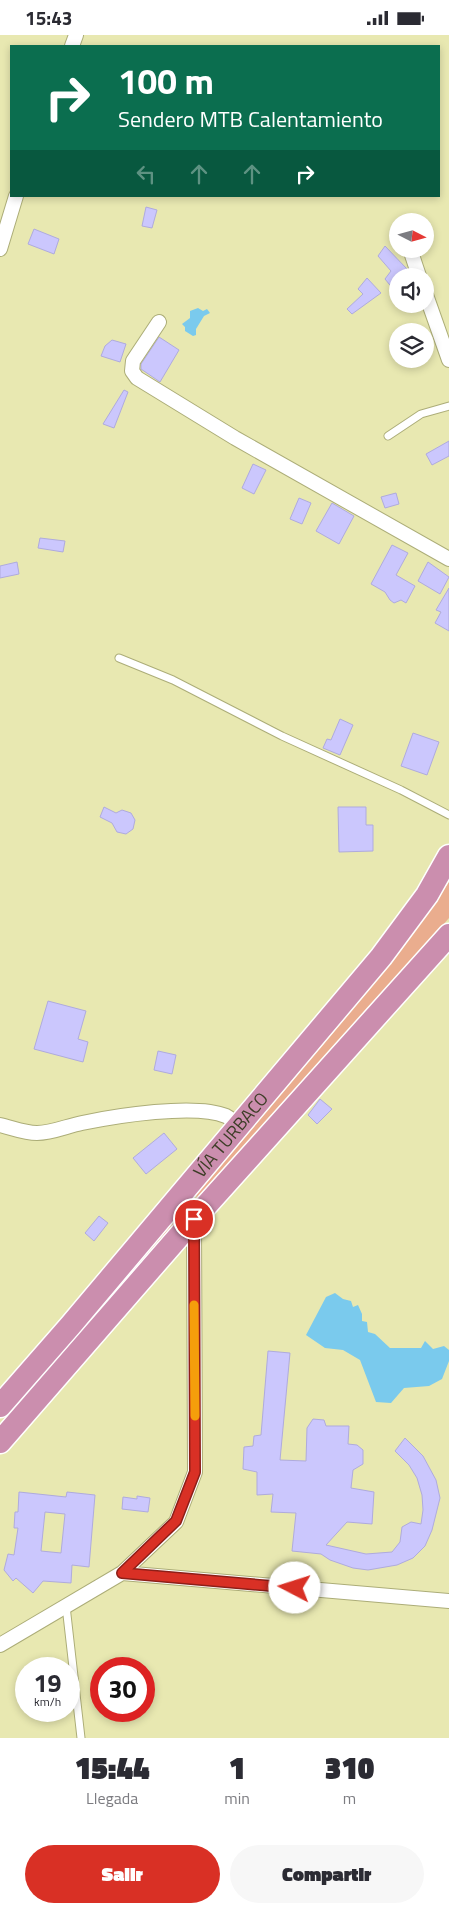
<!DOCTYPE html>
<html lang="es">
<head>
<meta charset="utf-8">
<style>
	body { margin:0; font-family:"Titillium Web",sans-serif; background:#f7f7f7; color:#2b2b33; height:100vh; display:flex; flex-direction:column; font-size:19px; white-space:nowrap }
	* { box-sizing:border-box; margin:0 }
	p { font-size:16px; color:#7c7c81 }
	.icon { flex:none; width:28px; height:28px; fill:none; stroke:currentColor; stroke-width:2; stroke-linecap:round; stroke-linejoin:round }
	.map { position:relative; height:1703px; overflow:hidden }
	.side { display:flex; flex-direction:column; background:#fff; flex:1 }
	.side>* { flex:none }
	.top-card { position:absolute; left:10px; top:10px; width:430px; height:152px; border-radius:0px; box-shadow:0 2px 8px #0003; background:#0b6e4f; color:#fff; overflow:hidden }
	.needle { width:32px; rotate:96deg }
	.buttons { position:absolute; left:389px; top:178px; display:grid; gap:10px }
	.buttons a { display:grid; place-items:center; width:45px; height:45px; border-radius:50%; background:#fff; box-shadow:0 2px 8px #0003; font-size:25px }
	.speed { position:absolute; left:15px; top:1622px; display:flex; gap:10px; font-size:25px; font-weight:700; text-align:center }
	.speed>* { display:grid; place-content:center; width:65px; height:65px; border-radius:50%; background:#fff; box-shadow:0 2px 8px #0003; line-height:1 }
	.speed small { font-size:12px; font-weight:400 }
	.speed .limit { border:8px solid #d22; background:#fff; color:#111 }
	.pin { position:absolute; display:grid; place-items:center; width:42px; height:42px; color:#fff; margin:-21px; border:2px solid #fff; border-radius:50%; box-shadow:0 1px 5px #0007 }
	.me { position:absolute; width:55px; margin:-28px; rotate:275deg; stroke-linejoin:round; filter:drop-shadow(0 0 4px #0008) }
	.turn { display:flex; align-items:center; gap:18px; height:105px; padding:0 25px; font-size:22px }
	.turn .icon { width:65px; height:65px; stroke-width:2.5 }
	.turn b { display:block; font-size:35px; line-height:42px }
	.lanes { display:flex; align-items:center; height:48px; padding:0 25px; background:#0003; justify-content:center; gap:25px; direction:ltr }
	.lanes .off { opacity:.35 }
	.eta { display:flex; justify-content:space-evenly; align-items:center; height:85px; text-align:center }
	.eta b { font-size:30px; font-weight:800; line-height:35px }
	.primary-button { display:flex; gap:10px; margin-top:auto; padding:10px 25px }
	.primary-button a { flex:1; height:58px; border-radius:30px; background:#d93025; color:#fff; font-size:20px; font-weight:800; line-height:58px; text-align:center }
	.primary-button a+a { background:#f7f7f7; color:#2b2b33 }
	.status { display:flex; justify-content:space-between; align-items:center; height:35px; padding:0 25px; background:#fff; direction:ltr }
	.status svg { height:14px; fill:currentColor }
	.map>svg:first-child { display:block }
	.green { fill:#eaad8e }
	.water { fill:#7acaed }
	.building { fill:#cbc7fd; stroke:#afabdd; fill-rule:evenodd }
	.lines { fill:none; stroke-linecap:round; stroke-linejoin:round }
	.service-casing { stroke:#acad78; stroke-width:9 }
	.minor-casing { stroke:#acad78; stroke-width:16 }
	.trunk-casing { stroke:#fff; stroke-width:25 }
	.service { stroke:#fff; stroke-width:7 }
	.minor { stroke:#fff; stroke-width:14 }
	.trunk { stroke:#cb8eae; stroke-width:22 }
	.route-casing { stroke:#8d1f18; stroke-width:12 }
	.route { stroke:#d93025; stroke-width:9 }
	.slow { stroke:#f59e0b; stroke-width:9 }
	.labels { text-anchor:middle; stroke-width:4; stroke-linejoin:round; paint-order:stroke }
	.street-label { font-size:18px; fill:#3d3d27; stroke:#fff }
</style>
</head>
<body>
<div class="status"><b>15:43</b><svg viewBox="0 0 49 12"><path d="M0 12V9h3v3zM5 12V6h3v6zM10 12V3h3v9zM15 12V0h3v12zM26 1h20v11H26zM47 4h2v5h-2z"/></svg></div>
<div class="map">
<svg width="449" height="1703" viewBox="0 0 449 1703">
	<rect width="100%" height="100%" fill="#e8e8b1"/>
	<path class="green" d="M449,847V883L197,1169L196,1155L429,875Z
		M167,1186L174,1187L173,1194L67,1320L52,1323Z"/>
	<path class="water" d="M198,273L203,276L207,274L210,278L204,281L196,294V300L193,301L185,296V292L182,289L190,283V276Z
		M335,1258L343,1264L351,1266L353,1272L358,1270L362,1279V1286L367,1287L368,1297L375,1299L390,1313H421L425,1306L433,1314L444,1311L449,1315V1326L442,1344L429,1351L404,1353L391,1368L376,1367L360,1325L343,1315L325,1313L306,1300L326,1262Z"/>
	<path class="building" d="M146,172L157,175L152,193L142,191Z
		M34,194L59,204L54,219L28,209Z
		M385,211L407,234L398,241V260L385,244L391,236L378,221Z
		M367,243L381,258L352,279L347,274L363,259L358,254Z
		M159,302L179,315L160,347L141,334V329Z
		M112,305L126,309L120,327L101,321L105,311Z
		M124,355L128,357L114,393L103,389Z
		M449,406V421L432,430L426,419Z
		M253,429L266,435L254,459L242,453Z
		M396,458L399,469L385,473L381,462Z
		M299,463L311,468L302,489L290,484Z
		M332,468L354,481L339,509L316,496Z
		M40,503L65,506L63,517L38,513Z
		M392,510L408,518L396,540L415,551L406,568L401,565L394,568L390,565L385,557L371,549Z
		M17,527L19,539L0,543V531Z
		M428,527L449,542L440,559L418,546Z
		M449,553V596L435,588L441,577L436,575Z
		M340,684L353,690L340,720L323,713L327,704L331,705Z
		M413,698L439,707L427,740L401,731Z
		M104,772L116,778L122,775L131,778L135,785L133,794L126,799L117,797L112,788L100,782Z
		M338,772H366V790H373V816L339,817Z
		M48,966L86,976L78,1004L88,1007L83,1027L34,1014Z
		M158,1016L176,1020L172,1039L154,1035Z
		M320,1064L332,1074L317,1089L308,1080Z
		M164,1098L177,1114L146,1139L133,1123Z
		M99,1181L108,1188L94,1206L85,1198Z
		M268,1316L290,1318L280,1425L306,1426L307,1393L313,1384L324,1385L326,1391H349L348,1409L357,1410L363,1415V1429L353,1435L351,1453L374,1457L372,1489L347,1487L326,1510L366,1519L392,1517L400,1507L402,1492L411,1487L421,1489L423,1475L422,1460L417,1443L409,1430L395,1416L405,1403L423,1421L436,1445L440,1463L432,1495L425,1511L413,1523L397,1530L368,1535L353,1533L330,1525L321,1519L292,1516L296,1478L271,1477L273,1459L257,1460V1437L243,1434L244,1412L253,1411L254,1401L261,1400Z
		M19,1457L66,1462L67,1457L95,1460L89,1532L72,1530L71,1548L43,1546L33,1558L16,1543L13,1546L4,1535L8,1519L14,1520L18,1493H14L15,1477H18ZM45,1477L65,1479L61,1518L41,1516Z
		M137,1461L150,1463L148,1477L122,1474L123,1462L137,1464Z"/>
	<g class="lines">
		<defs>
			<path id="service" d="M388,401L421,379L449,371
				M119,623L173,645L282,701L401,755L449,780
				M66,1571L81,1703"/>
			<path id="minor" d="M72,11L76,0
				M0,214L16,161
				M410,214L419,241
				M425,257L449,325
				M159,287L133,326L132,336L137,343L235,403L449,524
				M0,1090C13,1093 24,1098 37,1098C52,1098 67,1091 82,1088C115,1081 195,1068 226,1081C230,1083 234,1087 239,1090
				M122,1538L449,1566
				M0,1610L122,1538L176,1487L195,1437L194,1184"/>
			<g id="trunk">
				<path id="s1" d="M0,1371L70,1291L381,922L427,860L449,821"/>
				<path d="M0,1407L194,1184L449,900"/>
			</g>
		</defs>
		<use href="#service" class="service-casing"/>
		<use href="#minor" class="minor-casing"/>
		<use href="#trunk" class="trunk-casing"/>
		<use href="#service" class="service"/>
		<use href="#minor" class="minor"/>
		<use href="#trunk" class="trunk"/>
	</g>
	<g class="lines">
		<defs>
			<path id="route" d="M194,1184L195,1437L176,1486L122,1538L295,1553"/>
		</defs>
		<use href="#route" class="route-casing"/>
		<use href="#route" class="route"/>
		<path class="slow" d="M194,1270L195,1381"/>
	</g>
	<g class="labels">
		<g class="street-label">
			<text dy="6" stroke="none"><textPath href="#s1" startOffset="356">VÍA TURBACO</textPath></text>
		</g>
	</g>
</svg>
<div class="buttons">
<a><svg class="needle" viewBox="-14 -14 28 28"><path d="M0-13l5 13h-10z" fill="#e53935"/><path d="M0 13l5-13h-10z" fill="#7c7c81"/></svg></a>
<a><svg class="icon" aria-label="sound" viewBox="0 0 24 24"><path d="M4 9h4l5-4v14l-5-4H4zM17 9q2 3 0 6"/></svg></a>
<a><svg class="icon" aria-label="layers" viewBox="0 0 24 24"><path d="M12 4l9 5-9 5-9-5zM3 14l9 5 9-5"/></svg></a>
</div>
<div class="speed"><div>19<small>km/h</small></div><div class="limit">30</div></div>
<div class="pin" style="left:194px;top:1184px;background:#d93025"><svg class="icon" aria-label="arrive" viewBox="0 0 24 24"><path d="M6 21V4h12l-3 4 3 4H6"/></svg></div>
<svg class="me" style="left:295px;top:1553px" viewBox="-20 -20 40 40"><circle r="19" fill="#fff"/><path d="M0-13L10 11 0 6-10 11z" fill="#d93025"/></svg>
<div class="top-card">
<div class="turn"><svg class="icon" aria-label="right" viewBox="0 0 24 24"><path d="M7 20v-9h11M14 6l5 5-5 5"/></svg><div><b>100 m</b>Sendero MTB Calentamiento</div></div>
<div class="lanes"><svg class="icon off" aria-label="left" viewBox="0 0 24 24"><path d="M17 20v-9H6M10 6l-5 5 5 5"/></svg><svg class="icon off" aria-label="ahead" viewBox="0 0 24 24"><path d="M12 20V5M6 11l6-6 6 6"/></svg><svg class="icon off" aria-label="ahead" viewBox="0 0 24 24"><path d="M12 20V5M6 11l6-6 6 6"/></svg><svg class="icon" aria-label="right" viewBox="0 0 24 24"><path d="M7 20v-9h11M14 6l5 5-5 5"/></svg></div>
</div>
</div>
<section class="side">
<div class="eta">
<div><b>15:44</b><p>Llegada</p></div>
<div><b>1</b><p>min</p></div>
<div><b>310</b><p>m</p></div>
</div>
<div class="primary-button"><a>Salir</a><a>Compartir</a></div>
</section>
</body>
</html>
